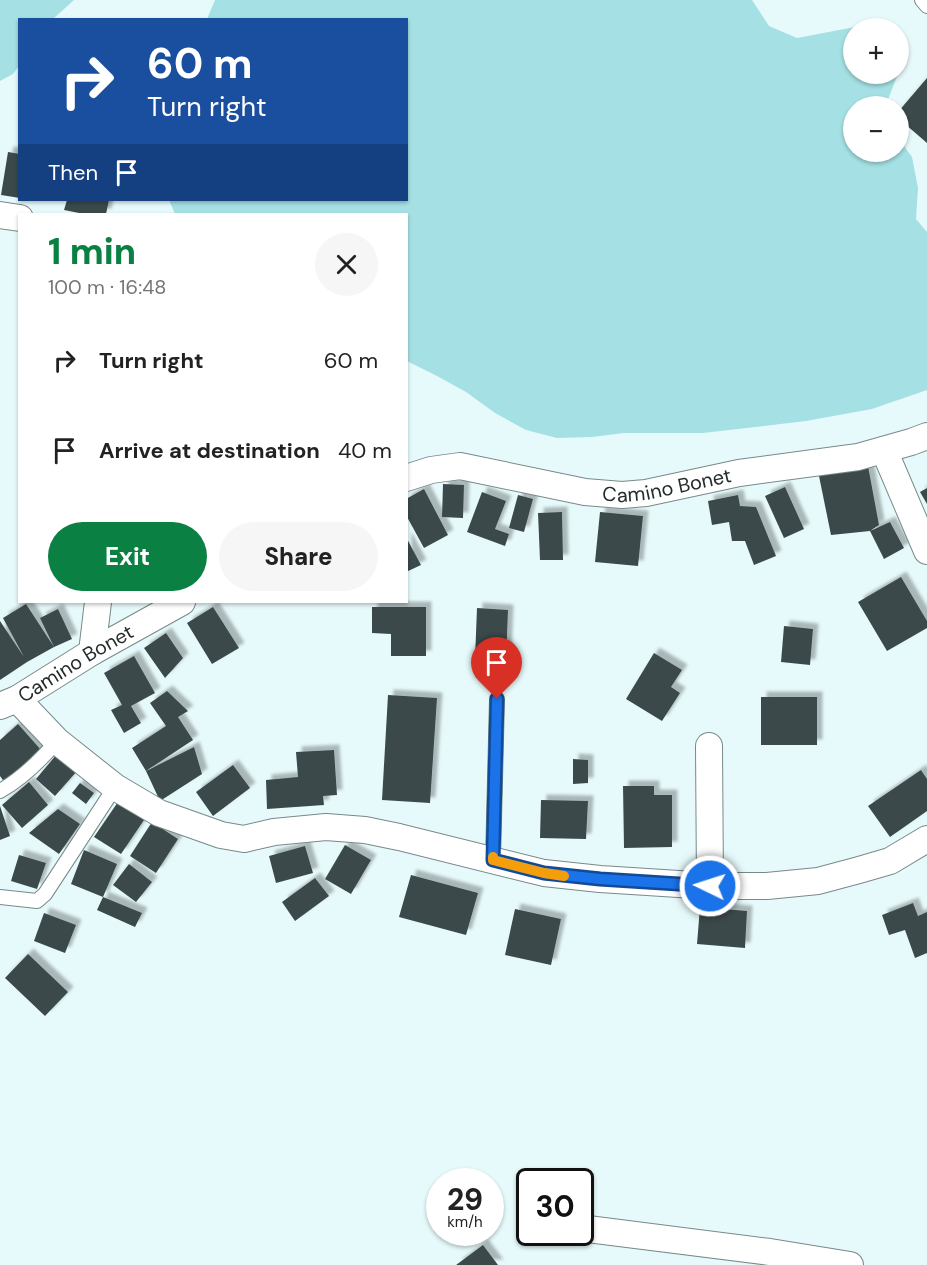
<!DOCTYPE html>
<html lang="en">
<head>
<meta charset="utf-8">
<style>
	body { margin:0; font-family:"DM Sans",sans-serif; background:#f6f6f6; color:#222; height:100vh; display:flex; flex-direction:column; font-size:22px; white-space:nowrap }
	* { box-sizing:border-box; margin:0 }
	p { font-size:20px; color:#767676 }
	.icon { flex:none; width:33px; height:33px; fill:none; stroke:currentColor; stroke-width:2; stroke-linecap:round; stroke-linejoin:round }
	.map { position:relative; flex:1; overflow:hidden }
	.details { position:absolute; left:18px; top:213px; width:390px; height:390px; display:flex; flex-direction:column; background:#fff; border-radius:0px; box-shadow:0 2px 4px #0004 }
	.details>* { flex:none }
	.top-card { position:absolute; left:18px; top:18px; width:390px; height:183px; border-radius:0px; box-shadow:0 2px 4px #0004; background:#1a4fa0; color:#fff; overflow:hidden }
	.tools { position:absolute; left:843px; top:18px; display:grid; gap:12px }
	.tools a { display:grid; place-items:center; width:66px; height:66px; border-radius:50%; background:#fff; box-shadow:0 2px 4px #0004; font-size:30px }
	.speed { position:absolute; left:426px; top:1168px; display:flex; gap:12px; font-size:30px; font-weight:700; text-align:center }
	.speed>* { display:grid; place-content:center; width:78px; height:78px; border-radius:50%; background:#fff; box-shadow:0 2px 4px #0004; line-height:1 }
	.speed small { font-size:15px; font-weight:400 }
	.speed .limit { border:3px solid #111; border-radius:9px; background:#fff; color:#111 }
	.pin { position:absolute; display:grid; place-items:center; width:51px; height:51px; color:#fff; margin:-62px -26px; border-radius:50% 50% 50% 0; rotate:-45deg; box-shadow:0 0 6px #0007 }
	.pin .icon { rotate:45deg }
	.me { position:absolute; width:66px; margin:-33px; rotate:274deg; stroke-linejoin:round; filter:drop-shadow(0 0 4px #0008) }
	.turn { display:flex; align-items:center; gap:21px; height:126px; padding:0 30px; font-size:27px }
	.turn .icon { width:78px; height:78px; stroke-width:2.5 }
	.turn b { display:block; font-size:42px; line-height:51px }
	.then { display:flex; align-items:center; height:57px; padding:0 30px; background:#0003; gap:12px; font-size:22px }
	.round { display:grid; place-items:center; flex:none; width:63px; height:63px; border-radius:32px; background:#f6f6f6 }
	.summary { display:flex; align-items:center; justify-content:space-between; height:102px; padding:0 30px }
	h1 { font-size:36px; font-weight:800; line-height:45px; color:#0b8043 }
	.cta { display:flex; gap:12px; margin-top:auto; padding:12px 30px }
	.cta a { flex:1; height:69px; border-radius:36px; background:#0b8043; color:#fff; font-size:24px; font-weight:800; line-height:69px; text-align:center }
	.cta a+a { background:#f6f6f6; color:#222 }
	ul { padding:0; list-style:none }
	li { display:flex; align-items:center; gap:18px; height:90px; padding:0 30px }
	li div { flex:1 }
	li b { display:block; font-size:22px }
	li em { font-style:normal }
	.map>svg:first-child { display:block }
	.green { fill:#a5e1e4 }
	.building { fill:#3b4a4b; filter:url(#shadow) }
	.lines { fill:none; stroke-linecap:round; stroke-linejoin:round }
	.lane-casing { stroke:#788989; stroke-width:16 }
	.street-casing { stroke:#788989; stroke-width:28 }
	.lane { stroke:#fff; stroke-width:14 }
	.street { stroke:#fff; stroke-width:26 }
	.route-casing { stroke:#114b97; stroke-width:15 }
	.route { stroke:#1a73e8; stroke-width:10 }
	.slow { stroke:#f59e0b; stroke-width:10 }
	.labels { text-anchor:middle; stroke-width:6; stroke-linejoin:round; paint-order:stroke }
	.street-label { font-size:20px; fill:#242b2b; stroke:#fff }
</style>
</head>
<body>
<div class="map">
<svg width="927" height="1265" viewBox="0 0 927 1265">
	<defs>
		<filter id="shadow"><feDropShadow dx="5.5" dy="-5.5" stdDeviation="1.5" flood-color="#0004"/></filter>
	</defs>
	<rect width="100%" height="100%" fill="#e7fafb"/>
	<path class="green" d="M0,0H74L53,19L20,20L19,66L13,74L0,81Z
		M215,0H752L769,26L797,38L860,26L867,28H854V74H898L887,102L888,106H854V152H898L899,139L912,157L918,188L916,219L927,232V390L872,409L806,421L703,433H624L592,437L557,438L526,430L495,413L466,392L437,376L407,361L406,214H175L169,200H406V20L207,19Z"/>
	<path class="building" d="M927,78V143L898,118V112Z
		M8,152L20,154V198L1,195Z
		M67,200H109L106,214H84L64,210Z
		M868,466L879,525L870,531L890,522L904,548L884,559L870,531L831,535L819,476Z
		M443,484L464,485L463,518L442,517Z
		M785,487L804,529L784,538L765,496Z
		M927,488V504L920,492Z
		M424,489L448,535L424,548L406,515V499Z
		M482,492L506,501L495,529L509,534L505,546L467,532Z
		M518,495L533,499L524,532L509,528Z
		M738,495L740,506L756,507L776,556L754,565L745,541H732L729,522L712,525L708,501Z
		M562,512L563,560H540L538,513Z
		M600,512L643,516L638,566L595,562Z
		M406,537L421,565L406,572Z
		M901,577L927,621V628L887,651L858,602Z
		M26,604L54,647L27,662L0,680V621L24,657L3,618Z
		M213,607L239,648L212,664L187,623Z
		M372,607H426V656H391V634L372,633Z
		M477,608L508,610L506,661L475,659Z
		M58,609L72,639L54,647L40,618Z
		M784,626L813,629L810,665L781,662Z
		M166,633L183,658L165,678L144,648Z
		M654,653L682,670L671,687L680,693L662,721L626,699Z
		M134,656L155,693L131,706L141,723L124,733L111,710L122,705L104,673Z
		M167,691L188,711L178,717L193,740L146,771L132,748L166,726L150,703Z
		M388,695L437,698L430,803L382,800Z
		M761,697H817V745H761Z
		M18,724L42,751L5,783L0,776V740Z
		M194,747L202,774L160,801L146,771Z
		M334,750L337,795L323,796L324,805L267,809L266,780L298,777L296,752Z
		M57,754L77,771L55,796L36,779Z
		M573,759L588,760V783L573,784Z
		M233,765L250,788L213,816L196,792Z
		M921,770L927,779V811L890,837L868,806Z
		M29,782L48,805L22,828L2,805Z
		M80,783L94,793L86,804L72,793Z
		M623,786H654V795H672V847L624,848Z
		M541,800L588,801L586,839L540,838Z
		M118,802L144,820L121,854L94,837Z
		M0,806L10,836L0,840Z
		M58,809L80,824L59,854L29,833Z
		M152,822L178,839L156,873L130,856Z
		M345,845L371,860L351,894L325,879Z
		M305,846L313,873L276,883L269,856Z
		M84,850L117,864L103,897L71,884Z
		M19,855L46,863L37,889L11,881Z
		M129,864L152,882L136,902L113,885Z
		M411,875L478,893L466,935L399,917Z
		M315,878L329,896L295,921L282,902Z
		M103,897L142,913L135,927L97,910Z
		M913,903L918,916L927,912V953L915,958L905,930L889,935L882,915Z
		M700,907L747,911L745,948L697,944Z
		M515,909L561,919L551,965L505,955Z
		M44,913L76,925L65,953L34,941Z
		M28,954L68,992L45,1016L5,978Z
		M483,1245L498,1265H456Z"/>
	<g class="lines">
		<defs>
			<path id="lane" d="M922,0L927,6
				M0,791C23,778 40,761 57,741
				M493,860L497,699
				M0,897L37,901L45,894L115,787"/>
			<g id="street">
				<path d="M0,215L20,218"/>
				<path d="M884,450L927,551"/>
				<path id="s1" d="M406,478L431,470L460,466L585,492L622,495L646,493L739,473L858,457L911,442L927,436"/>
				<path d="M92,652L98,602"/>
				<path d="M17,699L57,741L115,787L159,813L221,835L244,839L274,832L326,827L365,830L399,837L544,873L600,879L710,886H767L818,881L859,870L890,861L927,839"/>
				<path id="s2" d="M0,706L17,699L92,652L182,602"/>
				<path d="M709,746L710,886"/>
				<path d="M580,1228L770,1252L850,1265"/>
			</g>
		</defs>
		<use href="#lane" class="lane-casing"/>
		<use href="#street" class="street-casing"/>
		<use href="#lane" class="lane"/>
		<use href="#street" class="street"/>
	</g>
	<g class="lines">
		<defs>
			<path id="route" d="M497,699L493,860L544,873L600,879L710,886"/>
		</defs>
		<use href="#route" class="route-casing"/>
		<use href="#route" class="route"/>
		<path class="slow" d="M493,857V860L544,873L564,876"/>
	</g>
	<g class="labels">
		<g class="street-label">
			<text dy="7" stroke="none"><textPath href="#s1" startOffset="266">Camino Bonet</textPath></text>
			<text dy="7" stroke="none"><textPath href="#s2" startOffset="87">Camino Bonet</textPath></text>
		</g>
	</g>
</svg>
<div class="tools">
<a>+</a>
<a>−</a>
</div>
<div class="speed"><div>29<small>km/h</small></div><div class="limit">30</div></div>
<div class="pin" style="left:497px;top:699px;background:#d93025"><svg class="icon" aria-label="arrive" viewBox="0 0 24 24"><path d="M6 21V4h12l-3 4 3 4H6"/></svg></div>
<svg class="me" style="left:710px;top:886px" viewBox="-20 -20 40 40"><circle r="17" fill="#1a73e8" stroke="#fff" stroke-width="3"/><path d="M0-11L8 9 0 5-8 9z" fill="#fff"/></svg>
<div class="top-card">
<div class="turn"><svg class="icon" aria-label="right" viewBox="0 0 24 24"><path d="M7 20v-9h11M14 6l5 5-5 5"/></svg><div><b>60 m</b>Turn right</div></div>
<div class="then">Then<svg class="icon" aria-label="arrive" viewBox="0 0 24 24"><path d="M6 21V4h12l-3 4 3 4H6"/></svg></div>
</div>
<section class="details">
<div class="summary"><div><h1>1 min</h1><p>100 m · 16:48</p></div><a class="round"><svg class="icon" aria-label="close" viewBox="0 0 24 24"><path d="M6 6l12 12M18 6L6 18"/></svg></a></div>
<ul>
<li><svg class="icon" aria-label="right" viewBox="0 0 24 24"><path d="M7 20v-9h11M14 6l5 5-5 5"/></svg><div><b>Turn right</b></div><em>60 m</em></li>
<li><svg class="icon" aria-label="arrive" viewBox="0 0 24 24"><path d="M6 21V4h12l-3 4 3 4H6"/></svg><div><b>Arrive at destination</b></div><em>40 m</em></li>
</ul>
<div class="cta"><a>Exit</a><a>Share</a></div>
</section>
</div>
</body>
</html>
